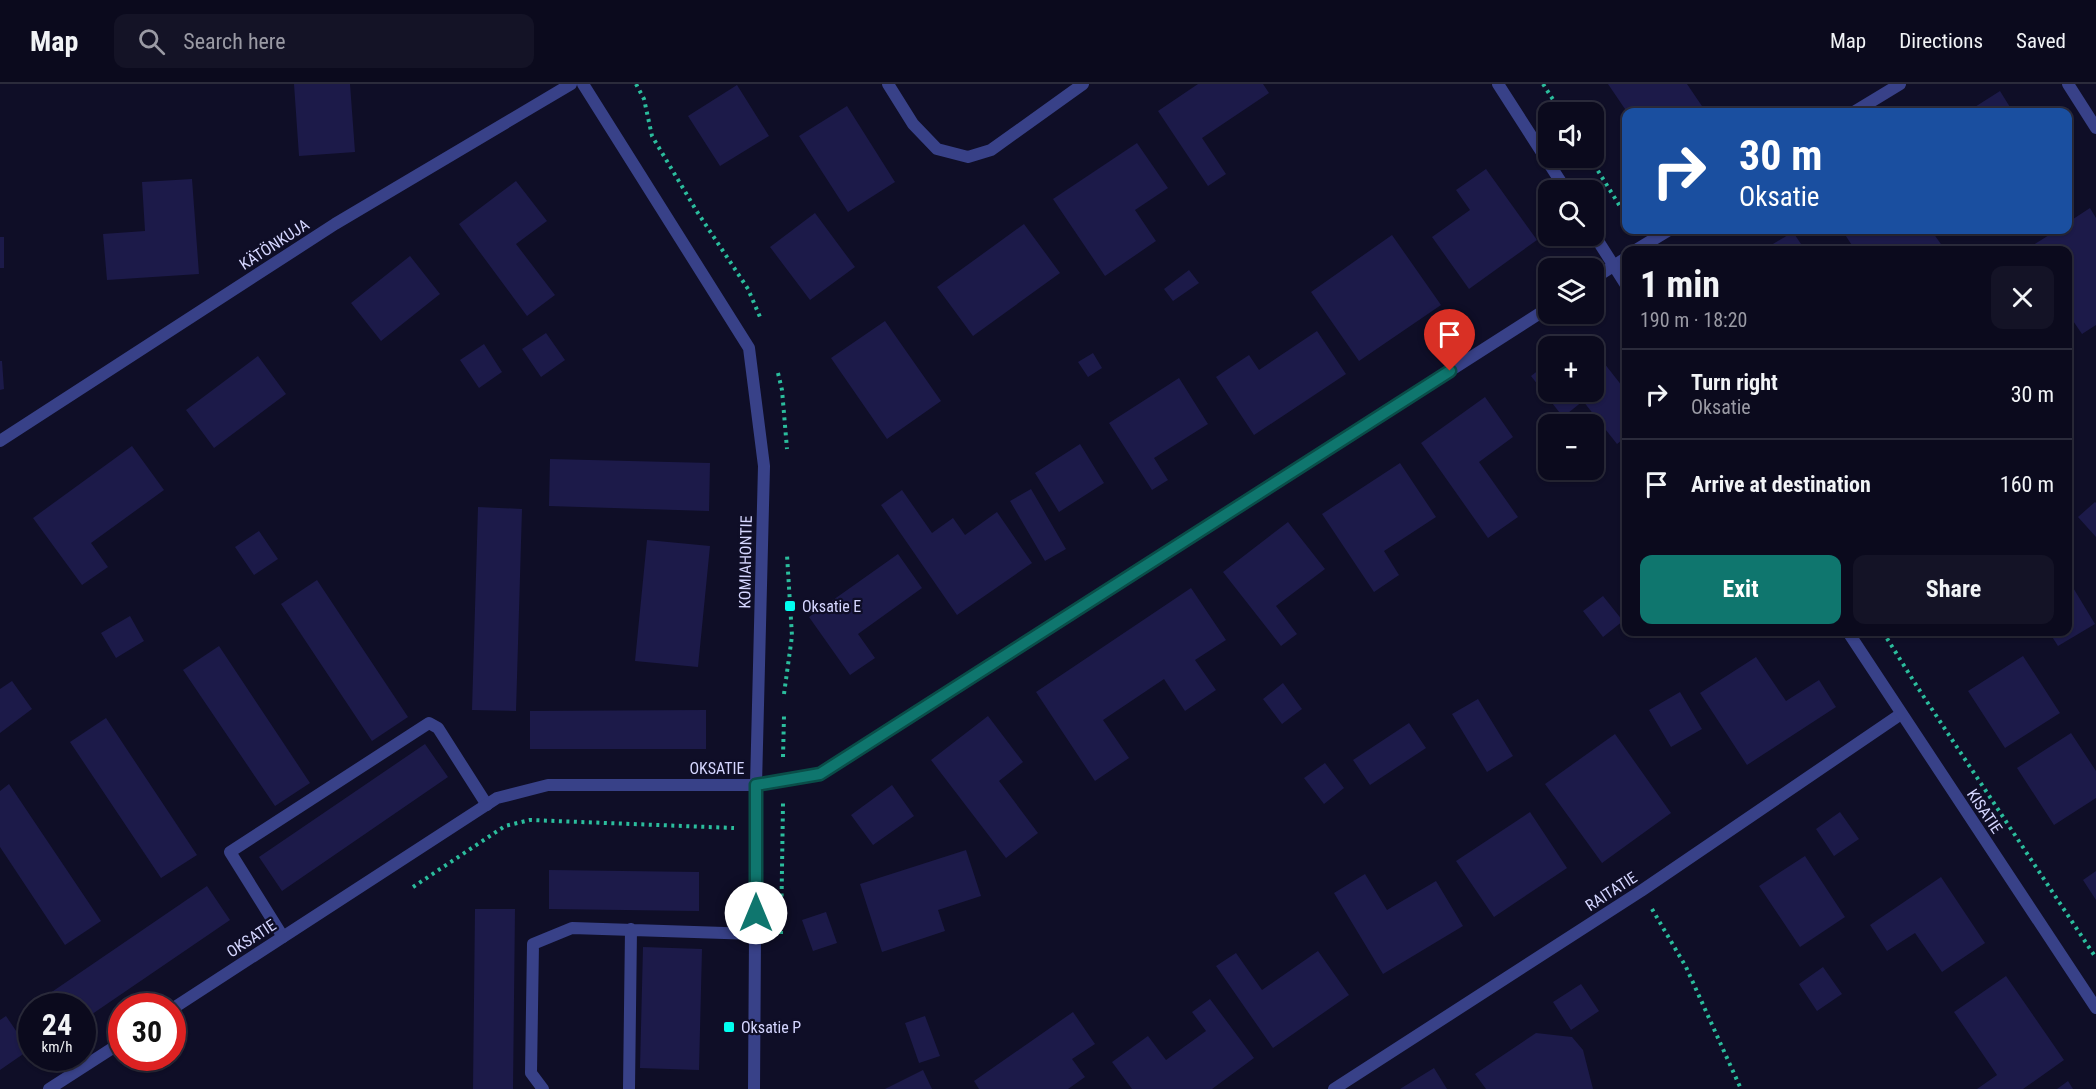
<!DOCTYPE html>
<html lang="en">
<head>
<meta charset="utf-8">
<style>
	body { margin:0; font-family:"Roboto Condensed",sans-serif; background:#141326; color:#f1f3f6; height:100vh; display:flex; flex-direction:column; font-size:22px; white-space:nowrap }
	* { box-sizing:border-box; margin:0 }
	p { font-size:20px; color:#9a9aa4 }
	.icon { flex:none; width:33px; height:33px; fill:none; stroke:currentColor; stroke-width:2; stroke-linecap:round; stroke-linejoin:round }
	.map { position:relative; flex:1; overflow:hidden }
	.details { position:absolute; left:1622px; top:162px; width:450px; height:390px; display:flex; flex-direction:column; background:#0b0a1d; border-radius:12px; box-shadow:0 2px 4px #0004,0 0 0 2px #2b2b3b }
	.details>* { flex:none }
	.hud { position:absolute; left:1622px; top:24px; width:450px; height:126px; border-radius:12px; box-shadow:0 2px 4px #0004,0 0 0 2px #2b2b3b; background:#1a4fa0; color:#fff; overflow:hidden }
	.tools { position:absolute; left:1538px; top:18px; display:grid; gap:12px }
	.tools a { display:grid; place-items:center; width:66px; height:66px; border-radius:12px; background:#0b0a1d; box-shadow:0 2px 4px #0004,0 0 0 2px #2b2b3b; font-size:30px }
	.speed { position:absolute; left:18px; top:909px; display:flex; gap:12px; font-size:30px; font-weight:700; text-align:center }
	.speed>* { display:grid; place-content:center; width:78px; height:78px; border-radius:50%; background:#0b0a1d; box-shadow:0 2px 4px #0004,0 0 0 2px #2b2b3b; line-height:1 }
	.speed small { font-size:15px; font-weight:400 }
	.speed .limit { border:9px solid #d22; background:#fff; color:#111 }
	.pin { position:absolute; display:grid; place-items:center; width:51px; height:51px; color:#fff; margin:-62px -26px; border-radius:50% 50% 50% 0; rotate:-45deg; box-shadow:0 0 6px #0007 }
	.pin .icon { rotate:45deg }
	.me { position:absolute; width:66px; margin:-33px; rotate:0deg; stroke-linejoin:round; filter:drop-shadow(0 0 4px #0008) }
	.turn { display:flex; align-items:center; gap:21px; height:126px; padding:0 18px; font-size:27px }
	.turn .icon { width:78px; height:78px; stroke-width:2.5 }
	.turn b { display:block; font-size:42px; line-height:51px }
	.round { display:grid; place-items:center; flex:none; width:63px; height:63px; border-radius:12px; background:#141326 }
	.headline { display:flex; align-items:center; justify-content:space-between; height:102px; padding:0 18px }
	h1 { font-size:36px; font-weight:700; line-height:45px }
	.button { display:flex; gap:12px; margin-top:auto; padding:12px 18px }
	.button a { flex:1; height:69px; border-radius:12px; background:#0f766e; color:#fff; font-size:24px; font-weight:700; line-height:69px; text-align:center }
	.button a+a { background:#141326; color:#f1f3f6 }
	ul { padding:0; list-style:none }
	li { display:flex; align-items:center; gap:18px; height:90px; padding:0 18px; border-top:2px solid #2b2b3b }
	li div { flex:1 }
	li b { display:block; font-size:22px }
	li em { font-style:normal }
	header { display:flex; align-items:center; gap:36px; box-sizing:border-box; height:84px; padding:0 30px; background:#0b0a1d; border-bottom:2px solid #2b2b3b }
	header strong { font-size:28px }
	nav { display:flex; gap:33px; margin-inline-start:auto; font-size:21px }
	.search { width:420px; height:54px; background:#141326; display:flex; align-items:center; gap:15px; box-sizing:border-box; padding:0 21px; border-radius:12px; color:#9a9aa4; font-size:22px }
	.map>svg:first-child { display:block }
	.building { fill:#1c1a49 }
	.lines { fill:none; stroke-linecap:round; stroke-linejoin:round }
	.path { stroke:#2bbd9d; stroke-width:4; stroke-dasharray:3 4.5; stroke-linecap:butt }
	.service { stroke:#384188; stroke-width:12 }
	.minor { stroke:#384188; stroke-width:12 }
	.tertiary { stroke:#384188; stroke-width:12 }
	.route-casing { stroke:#0a4d48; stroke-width:15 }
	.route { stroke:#0f766e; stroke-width:10 }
	.poi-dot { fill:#01fff0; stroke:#0f0e27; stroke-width:2 }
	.labels { text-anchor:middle; stroke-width:4.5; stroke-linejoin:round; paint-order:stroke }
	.street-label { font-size:16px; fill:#d5d6ff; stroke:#0f0e27 }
	.poi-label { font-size:16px; fill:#d5d6ff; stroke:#0f0e27; text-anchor:start }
</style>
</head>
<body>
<header>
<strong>Map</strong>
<div class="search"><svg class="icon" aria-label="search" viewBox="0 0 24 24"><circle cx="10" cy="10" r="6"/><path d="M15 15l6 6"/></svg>Search here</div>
<nav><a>Map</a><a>Directions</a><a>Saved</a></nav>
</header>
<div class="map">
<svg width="2096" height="1005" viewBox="0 0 2096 1005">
	<rect width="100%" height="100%" fill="#0f0e27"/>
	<path class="building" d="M294,0H350L355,68L299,72Z
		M1198,0H1263L1269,9L1202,54L1226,90L1208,102L1158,27Z
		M1608,0H1687L1706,28H1627Z
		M737,1L769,52L720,82L688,32Z
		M2000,7L2013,28H1967Z
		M847,22L895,98L848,128L799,52Z
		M1137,59L1168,104L1135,126L1156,157L1105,192L1053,115Z
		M1486,85L1537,156L1469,205L1432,153L1470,126L1456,106Z
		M192,95L199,190L107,196L103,150L145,147L142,98Z
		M516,97L547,137L516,160L555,211L527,232L459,140Z
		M2090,124L2096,134V241L2082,250L2067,228V166H2025L2057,146H2067V139Z
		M815,129L855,183L810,216L770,163Z
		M1024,140L1060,189L973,252L937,203Z
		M1842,146H1931L1943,163L1938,166H1855Z
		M1793,148L1805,166H1763Z
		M1392,151L1441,221L1359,277L1311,208Z
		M0,153H4V184H0Z
		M410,172L440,210L381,257L351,219Z
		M1189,186L1199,199L1173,217L1164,205Z
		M885,237L941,317L887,355L831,274Z
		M1317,247L1346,290L1254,351L1216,293L1249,271L1259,286Z
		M546,249L565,276L541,293L522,265Z
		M1583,252L1591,262H1569Z
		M484,260L502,288L479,304L460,276Z
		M1593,265L1626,307V353L1617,360L1583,317L1563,333L1531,292L1548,279V308H1593Z
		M1093,269L1102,284L1088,293L1078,278Z
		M258,272L286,310L214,364L186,326Z
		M0,277H2L4,305L0,306Z
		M1179,294L1208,340L1154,374L1168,396L1152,406L1109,339Z
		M1485,313L1513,353L1479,378L1518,433L1488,454L1421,359Z
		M1080,360L1104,399L1059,428L1035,389Z
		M132,362L164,406L91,459L108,483L82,501L33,434Z
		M550,375L710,379L709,427L549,422Z
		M1400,379L1436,433L1384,467L1399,491L1374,508L1322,430Z
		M1031,405L1066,465L1045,477L1010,417Z
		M902,406L932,449L953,434L965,451L997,428L1032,479L957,531L881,421Z
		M2095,418L2096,419V453L2078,433Z
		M478,423L522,425L516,627L472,626Z
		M1288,438L1325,485L1276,522L1297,550L1281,562L1223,488Z
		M259,447L278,475L254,491L235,463Z
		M647,456L710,462L698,583L635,577Z
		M898,470L922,504L858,550L875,574L850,591L809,533Z
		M317,496L408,633L372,657L281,520Z
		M2069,497L2095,540L2058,562L2049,548H2067V498Z
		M1191,504L1226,556L1195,576L1216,606L1185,627L1164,595L1103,636L1129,674L1095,697L1036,608Z
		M1603,512L1623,537L1603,553L1583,527Z
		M130,532L144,557L116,574L101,549Z
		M219,562L310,699L275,722L183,586Z
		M2023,572L2060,629L2005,664L1968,607Z
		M1756,573L1786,617L1819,596L1836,623L1747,681L1700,609Z
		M12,597L32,625L0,649V605Z
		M1283,599L1302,625L1282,640L1263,615Z
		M1680,608L1702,645L1671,663L1649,626Z
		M1478,615L1513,672L1487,688L1452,630Z
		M706,626V665H530V627Z
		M988,632L1023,678L999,697L1038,749L1006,774L931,676Z
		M106,634L197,771L161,794L70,658Z
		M1409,639L1426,664L1370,701L1353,676Z
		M2071,649L2096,687V714L2054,741L2017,684Z
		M1615,650L1671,729L1602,779L1545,700Z
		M425,660L448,693L282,807L259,773Z
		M1325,679L1344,704L1324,720L1304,694Z
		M9,700L101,837L65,861L0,763V707Z
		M892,701L914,732L873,761L851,731Z
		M1530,728L1567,784L1494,833L1456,777Z
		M1840,728L1859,755L1834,772L1816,745Z
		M966,766L981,812L938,826L945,847L882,868L860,800Z
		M1805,772L1845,833L1800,863L1759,802Z
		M549,786L699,788V827L549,825Z
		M2096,787V816L2083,796Z
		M1365,790L1387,826L1436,797L1463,842L1383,890L1334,809Z
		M1941,793L1985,859L1942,888L1915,849L1887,867L1870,841Z
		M207,802L230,836L82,937V922H45L40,916Z
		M475,825H515L513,1005H473Z
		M826,828L837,859L813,867L802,836Z
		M643,863L702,865L699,986L640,984Z
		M1318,867L1349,911L1273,964L1216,882L1236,869L1262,906Z
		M1823,883L1842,910L1817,927L1799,900Z
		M2006,892L2064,976L2023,1005H1977L1997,991L1954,928Z
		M1581,900L1599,927L1571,946L1553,918Z
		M1210,915L1254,974L1212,1005H1132L1112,978L1148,952L1166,976L1206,947L1192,928Z
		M1073,928L1095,960L1072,975L1085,993L1068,1005H979L974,997Z
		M6,932L29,966L0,986V936Z
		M925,932L940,972L919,979L905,939Z
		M1536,949L1572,953L1583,966L1593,1005H1486L1475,990Z
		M1434,984L1447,1005H1400Z
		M923,986L932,1005H885Z
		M2068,997L2073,1005H2057Z"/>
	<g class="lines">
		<path class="path" d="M636,0L644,15L652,52L696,126L748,205L760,233
			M1543,0L1561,28
			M1590,74L1626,132
			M778,289L782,306L787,365
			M1883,548L1918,604L2096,874
			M784,610L792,552L787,471
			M783,673L784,632
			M413,803L505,742L530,736L734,744
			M1652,825L1686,883L1741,1005
			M781,850L783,719"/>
		<path class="service" d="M283,853L230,768L429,639L438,644L487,721
			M543,1005L531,989L533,860L572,844L755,850
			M629,1005L631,845"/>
		<path class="minor" d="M583,0L749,264L764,382L756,701L754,1005
			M888,0L913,40L937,65L968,73L991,66L1083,0
			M2068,0L2096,44
			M1854,28L1900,0
			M1636,166L1669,146
			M1593,195L1626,174
			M0,357L335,140L571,0
			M172,925L497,714L548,701H756L820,690L1548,224
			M49,1005L122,958
			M1334,1005L1641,807L1901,630"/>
		<path class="tertiary" d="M1498,0L1566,106
			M1593,149L1626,201
			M1848,548L2096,924"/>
	</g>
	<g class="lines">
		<defs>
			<path id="route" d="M756,829V701L820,690L1450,287"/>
		</defs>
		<use href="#route" class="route-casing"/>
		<use href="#route" class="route"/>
	</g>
	<g class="poi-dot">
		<rect x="784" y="516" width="12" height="12" rx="3"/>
		<rect x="723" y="937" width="12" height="12" rx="3"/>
	</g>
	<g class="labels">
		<g class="street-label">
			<text transform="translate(274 160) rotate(-33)" y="6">KÄTÖNKUJA</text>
			<text transform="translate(745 478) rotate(-89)" y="6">KOMIAHONTIE</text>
			<text x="717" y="690">OKSATIE</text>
			<text transform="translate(1985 727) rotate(56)" y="6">KISATIE</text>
			<text transform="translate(1611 807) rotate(-33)" y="6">RAITATIE</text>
			<text transform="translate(251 854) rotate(-33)" y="6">OKSATIE</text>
		</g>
		<g class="poi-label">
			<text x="802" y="528">Oksatie E</text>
			<text x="741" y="949">Oksatie P</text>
		</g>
	</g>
</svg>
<div class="tools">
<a><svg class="icon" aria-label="sound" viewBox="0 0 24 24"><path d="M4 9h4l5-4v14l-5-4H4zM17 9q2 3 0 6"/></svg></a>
<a><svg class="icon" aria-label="search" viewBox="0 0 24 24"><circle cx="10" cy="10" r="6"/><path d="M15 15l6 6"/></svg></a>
<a><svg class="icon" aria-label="layers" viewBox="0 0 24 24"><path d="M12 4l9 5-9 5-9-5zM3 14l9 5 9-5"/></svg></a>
<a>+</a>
<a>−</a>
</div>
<div class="speed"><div>24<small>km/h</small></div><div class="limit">30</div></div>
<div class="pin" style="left:1450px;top:287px;background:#d93025"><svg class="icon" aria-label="arrive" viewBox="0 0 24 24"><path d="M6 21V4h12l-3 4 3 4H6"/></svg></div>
<svg class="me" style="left:756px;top:829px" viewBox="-20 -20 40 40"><circle r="19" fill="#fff"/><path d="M0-13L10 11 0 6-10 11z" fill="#0f766e"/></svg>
<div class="hud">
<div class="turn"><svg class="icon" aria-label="right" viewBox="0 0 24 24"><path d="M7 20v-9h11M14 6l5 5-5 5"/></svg><div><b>30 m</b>Oksatie</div></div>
</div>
<section class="details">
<div class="headline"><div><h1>1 min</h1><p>190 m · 18:20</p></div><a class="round"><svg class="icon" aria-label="close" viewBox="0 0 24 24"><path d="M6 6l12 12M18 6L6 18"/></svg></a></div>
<ul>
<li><svg class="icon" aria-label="right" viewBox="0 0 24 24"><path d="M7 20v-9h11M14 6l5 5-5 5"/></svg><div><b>Turn right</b><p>Oksatie</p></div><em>30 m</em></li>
<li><svg class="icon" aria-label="arrive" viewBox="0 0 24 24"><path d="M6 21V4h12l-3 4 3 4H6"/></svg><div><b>Arrive at destination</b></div><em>160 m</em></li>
</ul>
<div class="button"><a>Exit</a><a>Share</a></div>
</section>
</div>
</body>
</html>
